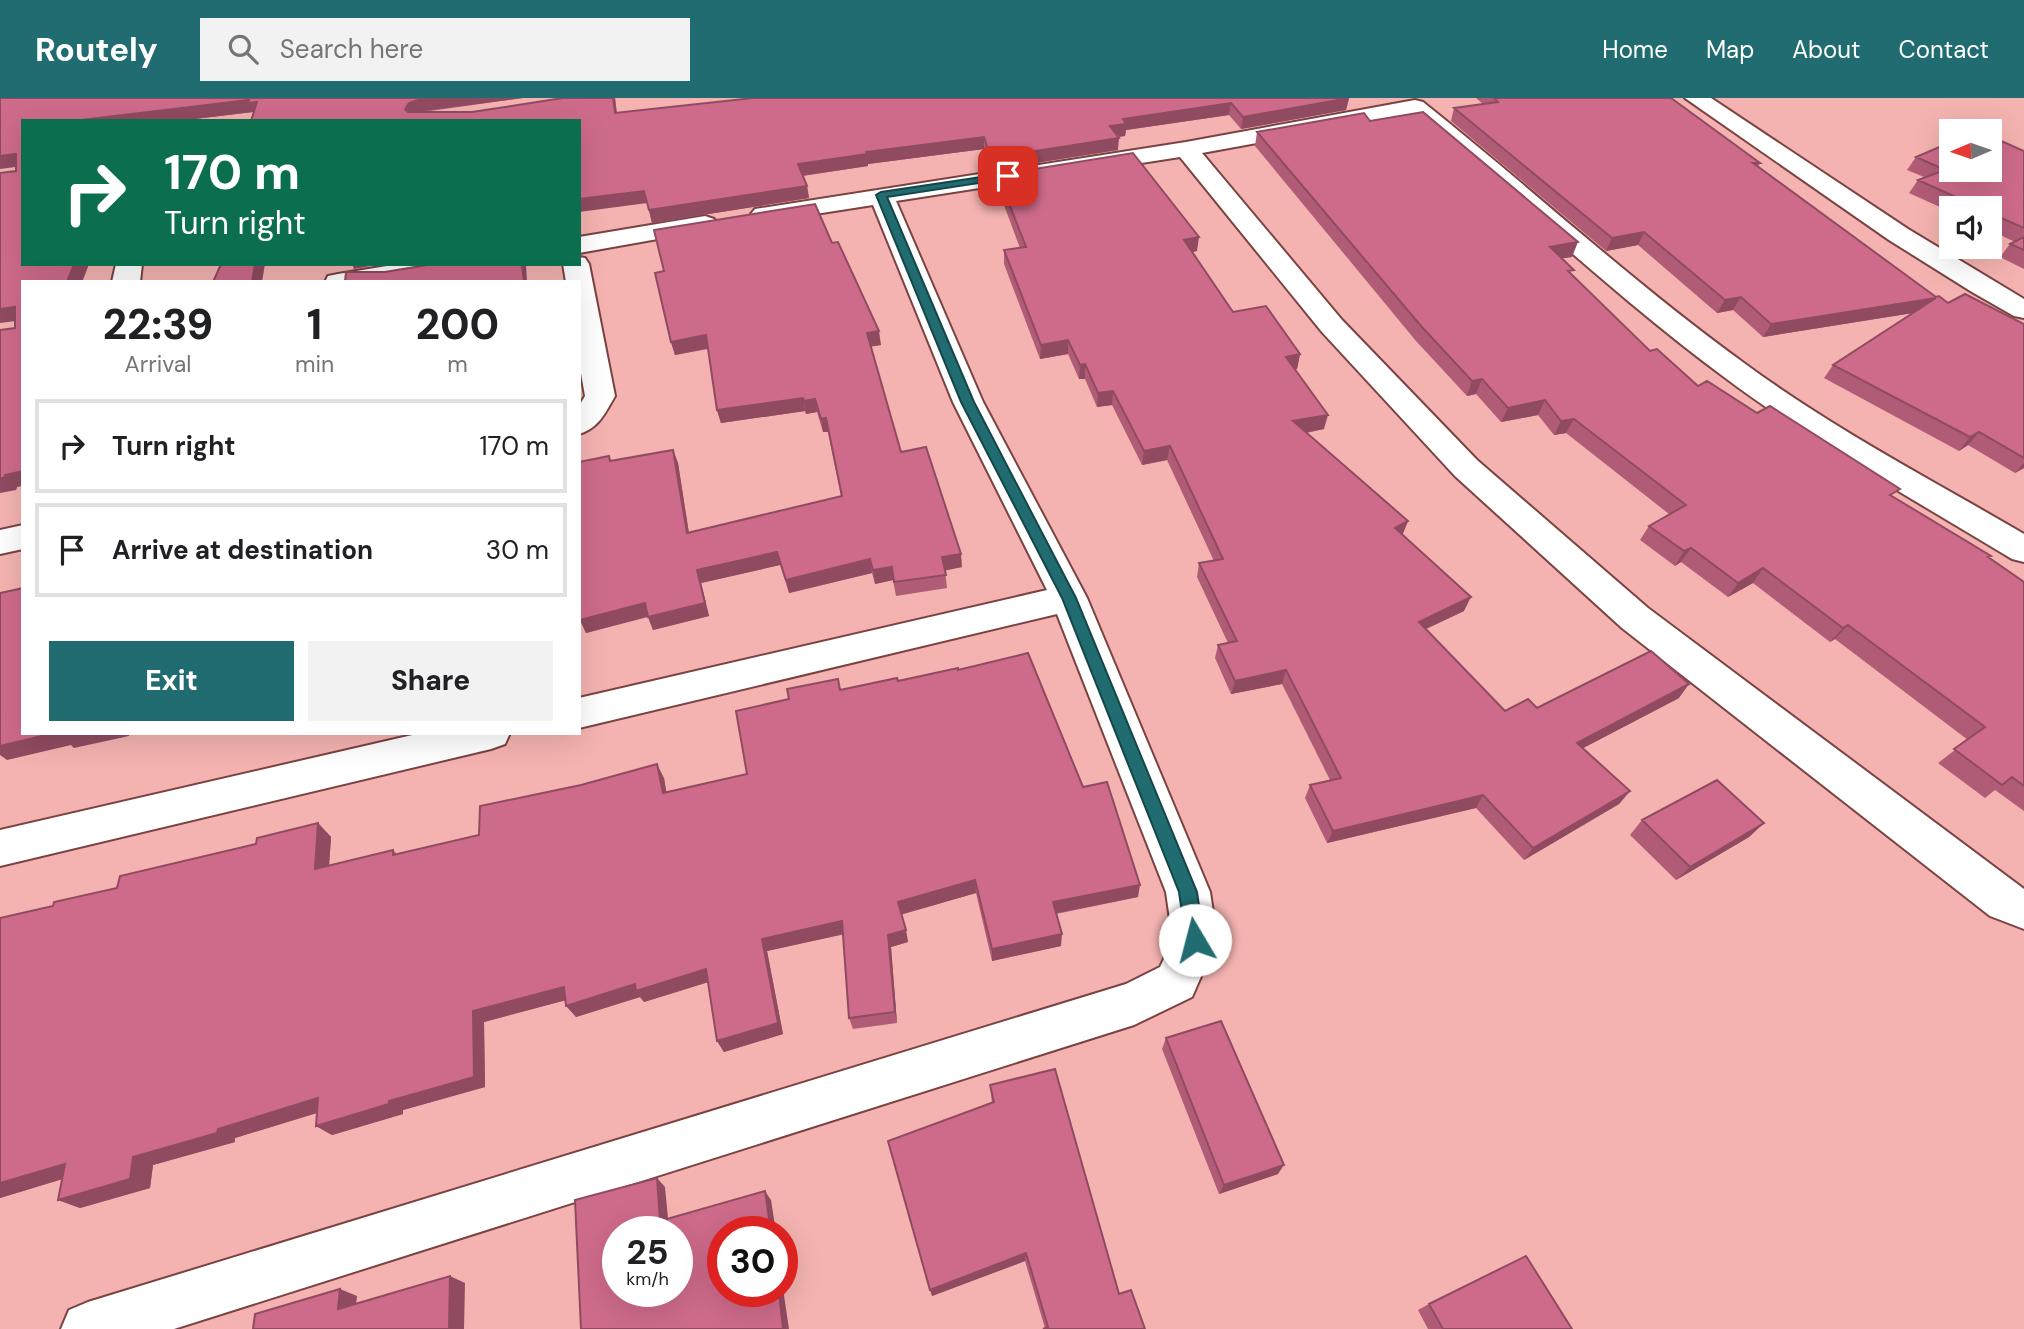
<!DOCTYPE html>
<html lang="en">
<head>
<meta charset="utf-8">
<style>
	body { margin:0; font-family:"DM Sans",sans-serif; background:#f2f2f2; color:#202124; height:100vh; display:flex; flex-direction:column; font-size:26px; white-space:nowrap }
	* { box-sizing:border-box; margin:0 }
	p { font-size:23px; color:#757577 }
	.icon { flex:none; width:38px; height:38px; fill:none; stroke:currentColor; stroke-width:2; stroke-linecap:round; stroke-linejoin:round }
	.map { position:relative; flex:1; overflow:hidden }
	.details { position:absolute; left:21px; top:182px; width:560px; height:455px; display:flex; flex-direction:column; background:#fff; border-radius:0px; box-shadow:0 7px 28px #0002 }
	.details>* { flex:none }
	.banner { position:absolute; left:21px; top:21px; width:560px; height:147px; border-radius:0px; box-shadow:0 7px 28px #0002; background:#0b6e4f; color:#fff; overflow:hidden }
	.needle { width:46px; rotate:268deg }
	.tools { position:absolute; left:1939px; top:21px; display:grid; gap:14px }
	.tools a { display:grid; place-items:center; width:63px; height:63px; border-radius:0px; background:#fff; box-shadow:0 7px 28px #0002; font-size:35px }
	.speed { position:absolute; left:602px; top:1118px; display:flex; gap:14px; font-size:35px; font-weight:700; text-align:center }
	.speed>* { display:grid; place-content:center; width:91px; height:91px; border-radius:50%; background:#fff; box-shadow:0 7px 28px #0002; line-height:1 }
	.speed small { font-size:18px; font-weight:400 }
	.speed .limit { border:10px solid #d22; background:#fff; color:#111 }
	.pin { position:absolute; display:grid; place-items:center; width:60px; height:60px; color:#fff; margin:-30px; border-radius:14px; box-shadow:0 4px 10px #0006 }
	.me { position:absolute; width:77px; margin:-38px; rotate:352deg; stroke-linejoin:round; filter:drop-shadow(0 0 5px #0008) }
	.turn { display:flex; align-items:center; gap:24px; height:147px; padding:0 28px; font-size:32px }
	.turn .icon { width:91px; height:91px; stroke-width:2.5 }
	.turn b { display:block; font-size:49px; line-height:60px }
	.eta { display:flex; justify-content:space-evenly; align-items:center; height:119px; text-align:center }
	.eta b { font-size:42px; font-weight:800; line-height:49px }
	.cta { display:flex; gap:14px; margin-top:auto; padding:14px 28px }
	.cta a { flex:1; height:80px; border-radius:0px; background:#216c71; color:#fff; font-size:28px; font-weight:800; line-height:80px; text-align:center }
	.cta a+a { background:#f2f2f2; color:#202124 }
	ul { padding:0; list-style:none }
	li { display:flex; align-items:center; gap:21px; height:94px; margin:0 14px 10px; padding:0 14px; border:4px solid #e0e0e0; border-radius:0px }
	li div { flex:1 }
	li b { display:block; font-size:26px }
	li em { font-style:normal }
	header { display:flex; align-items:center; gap:42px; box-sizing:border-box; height:98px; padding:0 35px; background:#216c71; color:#fff }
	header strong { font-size:33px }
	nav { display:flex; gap:38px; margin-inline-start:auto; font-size:24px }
	.search { width:490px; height:63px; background:#f2f2f2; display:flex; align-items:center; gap:18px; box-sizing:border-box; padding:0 24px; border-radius:0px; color:#757577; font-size:26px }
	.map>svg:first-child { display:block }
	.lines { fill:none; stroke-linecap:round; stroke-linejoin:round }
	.minor-casing { stroke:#7a4342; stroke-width:4 }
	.minor { fill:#fff; fill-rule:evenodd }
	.wall { fill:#b15c77 }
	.shaded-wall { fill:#904b61 }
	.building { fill:#ce6b8a; stroke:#904b61; stroke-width:2; fill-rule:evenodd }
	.route { fill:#216c71; stroke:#154649; stroke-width:2 }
</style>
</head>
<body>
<header>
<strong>Routely</strong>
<div class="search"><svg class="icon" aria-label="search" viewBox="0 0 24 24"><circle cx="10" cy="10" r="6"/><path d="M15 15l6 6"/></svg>Search here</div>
<nav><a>Home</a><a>Map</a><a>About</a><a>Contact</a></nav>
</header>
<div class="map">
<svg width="2024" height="1231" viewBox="0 0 2024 1231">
	<rect width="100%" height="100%" fill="#f4b3b0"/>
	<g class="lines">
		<defs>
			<path id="minor" d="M1685,0H1711L1908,131L2024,201V220L2014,218L1972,194L1889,142Z
				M1415,2L1423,4C1531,90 1632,184 1744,265C1832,330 1930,381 2024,436V464L2012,461C1915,402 1815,347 1724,279C1615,198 1516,103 1410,17L1202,55L1342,222L1477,362L1648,510L2024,791V831L1990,818L1622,530L1455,378L1322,234L1180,59L896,103L983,304L1087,500L1210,794L1217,842L1192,899L1134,927L174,1231H61L69,1212L88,1204L1126,886L1160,869L1173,842L1166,794L1057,516L579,630V600L1047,492L953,304L873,107L764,124L755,121L751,116L755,111L1186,44Z
				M705,118L714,121L718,126L714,131L579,155V139Z
				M579,159L585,160L589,166L615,298C605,315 599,330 579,336V308L585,298L579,264V184H566L563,166H579Z
				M116,166H142L140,184H112Z
				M399,166H465L461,172L452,174L391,184H325L328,178L338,176Z
				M23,427V451L0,456V432Z
				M421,635H510L505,646L491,651L0,768V732Z"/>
		</defs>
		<use href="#minor" class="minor-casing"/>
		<use href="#minor" class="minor"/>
	</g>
	<path class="wall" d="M0,0H523L423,14H472L563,0H615L617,15L1349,0L1346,12L1241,31L1229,17L1126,32L1125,38L1118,39V52L991,72L984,51L868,66V68L803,78L807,88L809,100L652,125L647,105L253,15V14L178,23H23V166H89L82,184H23L17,389L16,392L15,230L16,69Z
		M1476,0H1671L1760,65L1758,69L1936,199L1948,205L2024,226V370L2015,375L1968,347L1959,353L1824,280L1833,267L1912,215L1763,239L1733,212L1717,215L1638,147L1606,153L1451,23L1454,10L1483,6Z
		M1370,23L1572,159L1562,160L1572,177L1650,253L1698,288L1757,315L1894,399L2024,484V713L1995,692L1985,700L1938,665L1968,642L1835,541L1830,544L1753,485L1728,499L1681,464L1675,468L1640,442L1649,428L1669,416L1566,335L1554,337L1538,317L1501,324L1476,296L1467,298L1416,243L1255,48L1257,34Z
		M2024,53V171L2000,159L2010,146L2015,144L1990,132V110H1951V114L1909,95L1918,82L1924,79L1907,72L1916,59Z
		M998,77L1197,153L1192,154L1233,214L1300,256L1297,271H1295L1324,331L1306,335L1408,423L1402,437L1464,513L1426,531L1505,613L1679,600L1583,650L1630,693L1619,706L1524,762L1476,710L1327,745L1305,700L1310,687L1330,682L1282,586L1231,596L1215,560L1218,547L1228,545L1197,479L1199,465L1214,463L1167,362L1142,367L1112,307L1097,309L1085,281H1079L1068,256L1040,261L1004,166V152L1020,150L998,91Z
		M832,145L881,247L871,248L901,354L962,469L945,472L947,490L896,498L893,482L875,486L872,475L789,495L780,467L701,485L709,518L653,532L648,519L586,535L580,522L609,358L611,363L673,352L678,365L689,435L841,398L828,334H823L817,314L806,316L805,313L721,325L717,312L708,251L675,257L671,244Z
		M958,572L1083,689L1138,799L1056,816L1061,848L992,863L976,795L902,816L908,844L891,849L897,925L853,931L849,920L843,836L767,853L783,936L724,954L717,943L708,884L644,904L640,899L576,919L566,902L484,924L485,989L403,1012V1016L332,1037L316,1028L317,1015L235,1040V1044L153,1067L150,1090L80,1110L58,1102L62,1081L0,1100V820L53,808L117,790L318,725L331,739L329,767L393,752L397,756L479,737L664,680L666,694L747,676L840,592Z
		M1642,722L1764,725L1749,739L1676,782L1630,737Z
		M1166,940L1278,1076L1219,1096L1162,951Z
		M990,987L1119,1196L1045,1230L1025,1163L932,1198L992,1005Z
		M1429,1206L1572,1231H1428L1418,1212Z"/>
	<path class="shaded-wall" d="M430,0H523L423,13L414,17L405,11L409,5L418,2Z
		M613,0H615L618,27L615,15Z
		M1349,0L1346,12L1241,31L1243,19Z
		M249,2L257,4L254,17L253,14L178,23H73Z
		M1231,5L1229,17L1126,32L1125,38L1109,40L1110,28L1123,21Z
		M984,39V51L868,66V68L800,78L798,66L866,54Z
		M1119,40L1118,52L991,72V60Z
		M16,56L23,68L0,71V58Z
		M807,88L809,100L652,125L649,112Z
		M644,93L647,105L579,114V101Z
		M1644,134L1638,147L1606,153L1612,140Z
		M1199,139L1197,153L1182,156L1184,142Z
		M1578,144L1572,159L1544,163L1550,149Z
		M74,166H89L82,184H67Z
		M255,166H265L262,184H252Z
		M352,166H381L354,171Z
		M522,166H526L527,184H524Z
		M1741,199L1733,212L1717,215L1725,202Z
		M1936,200L1926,213L1763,239L1771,226Z
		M15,209L23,222L0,225V211Z
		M879,233L881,247L869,249L867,235Z
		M706,237L710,250L675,257L671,244Z
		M1068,242V256L1040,261L1041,247Z
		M1300,256L1297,271L1283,273L1286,259Z
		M1085,266V281H1079L1080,267Z
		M1482,281L1476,296L1467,298L1472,283Z
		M1113,293L1112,307L1097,309L1098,295Z
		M803,300L805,313L721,325L717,312Z
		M815,301L817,314L806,316L804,303Z
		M1545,302L1538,317L1501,324L1508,310Z
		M1328,317L1324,331L1289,338L1293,323Z
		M826,320L828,334H823L821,321Z
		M1574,321L1566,335L1554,337L1561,323Z
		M1979,334L1968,347L1959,353L1970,339Z
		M1170,348L1167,362L1142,367L1144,353Z
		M673,352L678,365L691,449L687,435Z
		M2024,365V370L2015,375Z
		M23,373V388L17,389L16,392L0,395V380L5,377Z
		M1408,423L1402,438L1395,430Z
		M1691,450L1681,464L1675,468L1684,453Z
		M777,454L780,467L701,485L709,518L653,532L648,519L697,472Z
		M961,456L962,469L943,473L942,459Z
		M870,461L872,475L789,495L786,482Z
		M892,469L893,482L875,486L873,472Z
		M1763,470L1753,485L1728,499L1738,485Z
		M1471,499L1464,513L1413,537L1419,524Z
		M645,505L650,518L586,535L580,522Z
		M1848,527L1835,541L1830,544L1843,530Z
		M1286,572L1282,586L1231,596L1235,583Z
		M1689,586L1679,600L1568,658L1577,645Z
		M54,635H129V638L74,650L71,647L7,662L0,657V648Z
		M657,666L664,680L669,709L663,695Z
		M1630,693L1619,706L1524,762L1533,750Z
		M1483,697L1476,710L1327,745L1333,733Z
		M318,725L331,739L328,783L315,771Z
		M1764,725L1749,739L1676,782L1690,769Z
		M975,782L976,795L900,817L898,804Z
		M1140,787L1138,799L1052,816L1053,804Z
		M842,823L845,836L767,853L783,936L724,954L717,943L762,841Z
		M906,832L908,844L891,849L897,925L895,914L888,837Z
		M1062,836L1061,848L992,863V851Z
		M706,871L712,883L644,904L640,899L576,919L566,908L635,886Z
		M564,889L574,900L484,924L485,989L403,1012V1016L332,1037L316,1028L389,1003L473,913Z
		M318,1000L333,1010L235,1040V1044L153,1067L150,1090L80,1110L58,1102L133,1059L218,1031Z
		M65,1066L86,1074L0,1100V1085Z
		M1284,1067L1278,1076L1219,1096L1224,1087Z
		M657,1080L665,1089L669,1131L660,1123Z
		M765,1093L771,1102L776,1134H771Z
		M1026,1155L1025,1163L932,1198L930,1192Z
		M450,1178L465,1185L464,1231H449Z
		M782,1184L789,1231H783L779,1194H782Z
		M340,1191L357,1198L355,1217L338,1211Z"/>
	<path class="building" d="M0,0H430L418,2L409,5L405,11L408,14H472L563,0H613L615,15L753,0H1349L1243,19L1231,5L1123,21L1126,26L1110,28L1119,40L991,60L984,39L866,54L867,56L798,66L807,88L649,112L644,93L579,101V23H251L257,4L248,5L249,2L73,23H23V166H74L67,184H23V373L5,377L4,380H0V232L15,230V209L0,211V75L16,73V56L0,58Z
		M1494,0H1671L1760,65H1753L1936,199L1939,198L1948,205L1965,196L2024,226V360L1979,334L1970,339L1833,267L1936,200L1771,226L1741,199L1725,202L1644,134L1612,140L1454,10L1498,4Z
		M1423,14L1578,144L1550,149L1574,172L1568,173L1650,253L1657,251L1698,288L1707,283L1757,315L1770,308L1900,391L1890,397L1991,458L1988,459L2024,484V688L2012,679L2002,687L1954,651L1985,629L1848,527L1843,530L1763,470L1738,485L1691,450L1684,453L1649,428L1686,407L1574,321L1561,323L1545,302L1508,310L1482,281L1472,283L1421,228L1257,34L1364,15L1370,23Z
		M1990,38L2024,53V130L1990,115V110H1980L1918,82L1945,72L1916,59L1951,44V72H1990Z
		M1133,55L1199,139L1184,142L1233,214L1266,208L1300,256L1286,259L1328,317L1293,323L1408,423L1395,430L1471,499L1419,524L1505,613L1528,601L1537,610L1651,553L1689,586L1577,645L1630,693L1533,750L1483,697L1333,733L1310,687L1341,680L1286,572L1235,583L1218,547L1237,543L1199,465L1223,461L1170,348L1144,353L1113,293L1098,295L1085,266L1080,267L1068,242L1041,247L1004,152L1026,149L998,77Z
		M815,106L832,145L838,144L879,233L867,235L901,354L926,349L961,456L942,459L946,477L894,484L892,469L873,472L870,461L786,482L777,454L697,472L705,505L648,519L645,505L580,522L579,364L609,358L610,363L673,352L687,435L842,398L826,320L821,321L815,301L804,303L803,300L717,312L706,237L671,244L655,175L664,173L654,132Z
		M2024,139V152L2010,146Z
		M221,166H255L252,184H213Z
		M433,166H522L524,184H345L346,174H385Z
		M23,490V635H54L0,648V495Z
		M1028,555L1083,689L1107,684L1140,787L1053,804L1062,836L992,851L975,782L898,804L906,832L888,837L895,914L849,920L842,823L762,841L778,925L717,943L706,871L636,893L635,886L566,908L564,889L473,913L474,979L389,1003V1006L316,1028L318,1000L218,1031L217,1035L133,1059L130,1081L58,1102L65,1066L0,1085V820L53,808L54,804L117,790L120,778L256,746L257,740L318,725L315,771L393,752V757L479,737L480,708L581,687L657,666L663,695L747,676L736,613L789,601L787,591L838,581L840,592L897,580L898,583L958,570V572Z
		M1717,682L1764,725L1690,769L1642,722Z
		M1221,923L1284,1067L1224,1087L1166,940Z
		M1055,971L1119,1196L1131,1192L1145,1231H1043L1048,1229L1026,1155L930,1192L888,1043L994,1004L990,987Z
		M657,1080L660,1123L765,1093L771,1134H723V1194H779L783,1231H581L575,1102ZM618,1134H677V1194H618Z
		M1526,1158L1572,1231H1443L1429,1206Z
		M450,1178L449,1231H253L255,1216L340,1191L338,1211Z"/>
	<path class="route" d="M1008,75L1012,76V80L887,99L974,304L1076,500L1197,794L1204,842L1201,848L1195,851L1188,848L1186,842L1179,794L1062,500L961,304L876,97L881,94Z"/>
</svg>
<div class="tools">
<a><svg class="needle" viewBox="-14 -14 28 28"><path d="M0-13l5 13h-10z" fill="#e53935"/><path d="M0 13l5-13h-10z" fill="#757577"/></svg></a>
<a><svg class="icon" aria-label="sound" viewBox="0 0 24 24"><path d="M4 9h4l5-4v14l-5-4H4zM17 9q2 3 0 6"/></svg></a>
</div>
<div class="speed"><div>25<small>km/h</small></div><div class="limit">30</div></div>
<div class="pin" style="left:1008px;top:78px;background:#d93025"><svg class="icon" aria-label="arrive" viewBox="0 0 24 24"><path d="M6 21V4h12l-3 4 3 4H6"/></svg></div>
<svg class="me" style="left:1195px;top:842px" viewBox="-20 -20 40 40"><circle r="19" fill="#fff"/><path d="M0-13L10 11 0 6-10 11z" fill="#216c71"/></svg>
<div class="banner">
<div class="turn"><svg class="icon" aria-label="right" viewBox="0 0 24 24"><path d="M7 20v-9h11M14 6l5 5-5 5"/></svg><div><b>170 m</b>Turn right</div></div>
</div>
<section class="details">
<div class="eta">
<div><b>22:39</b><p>Arrival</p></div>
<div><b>1</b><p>min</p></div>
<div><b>200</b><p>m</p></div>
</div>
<ul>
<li><svg class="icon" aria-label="right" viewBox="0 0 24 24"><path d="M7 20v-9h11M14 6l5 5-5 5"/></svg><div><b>Turn right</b></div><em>170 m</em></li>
<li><svg class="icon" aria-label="arrive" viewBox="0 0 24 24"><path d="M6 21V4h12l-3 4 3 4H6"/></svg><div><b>Arrive at destination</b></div><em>30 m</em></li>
</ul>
<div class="cta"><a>Exit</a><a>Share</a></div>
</section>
</div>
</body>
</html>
